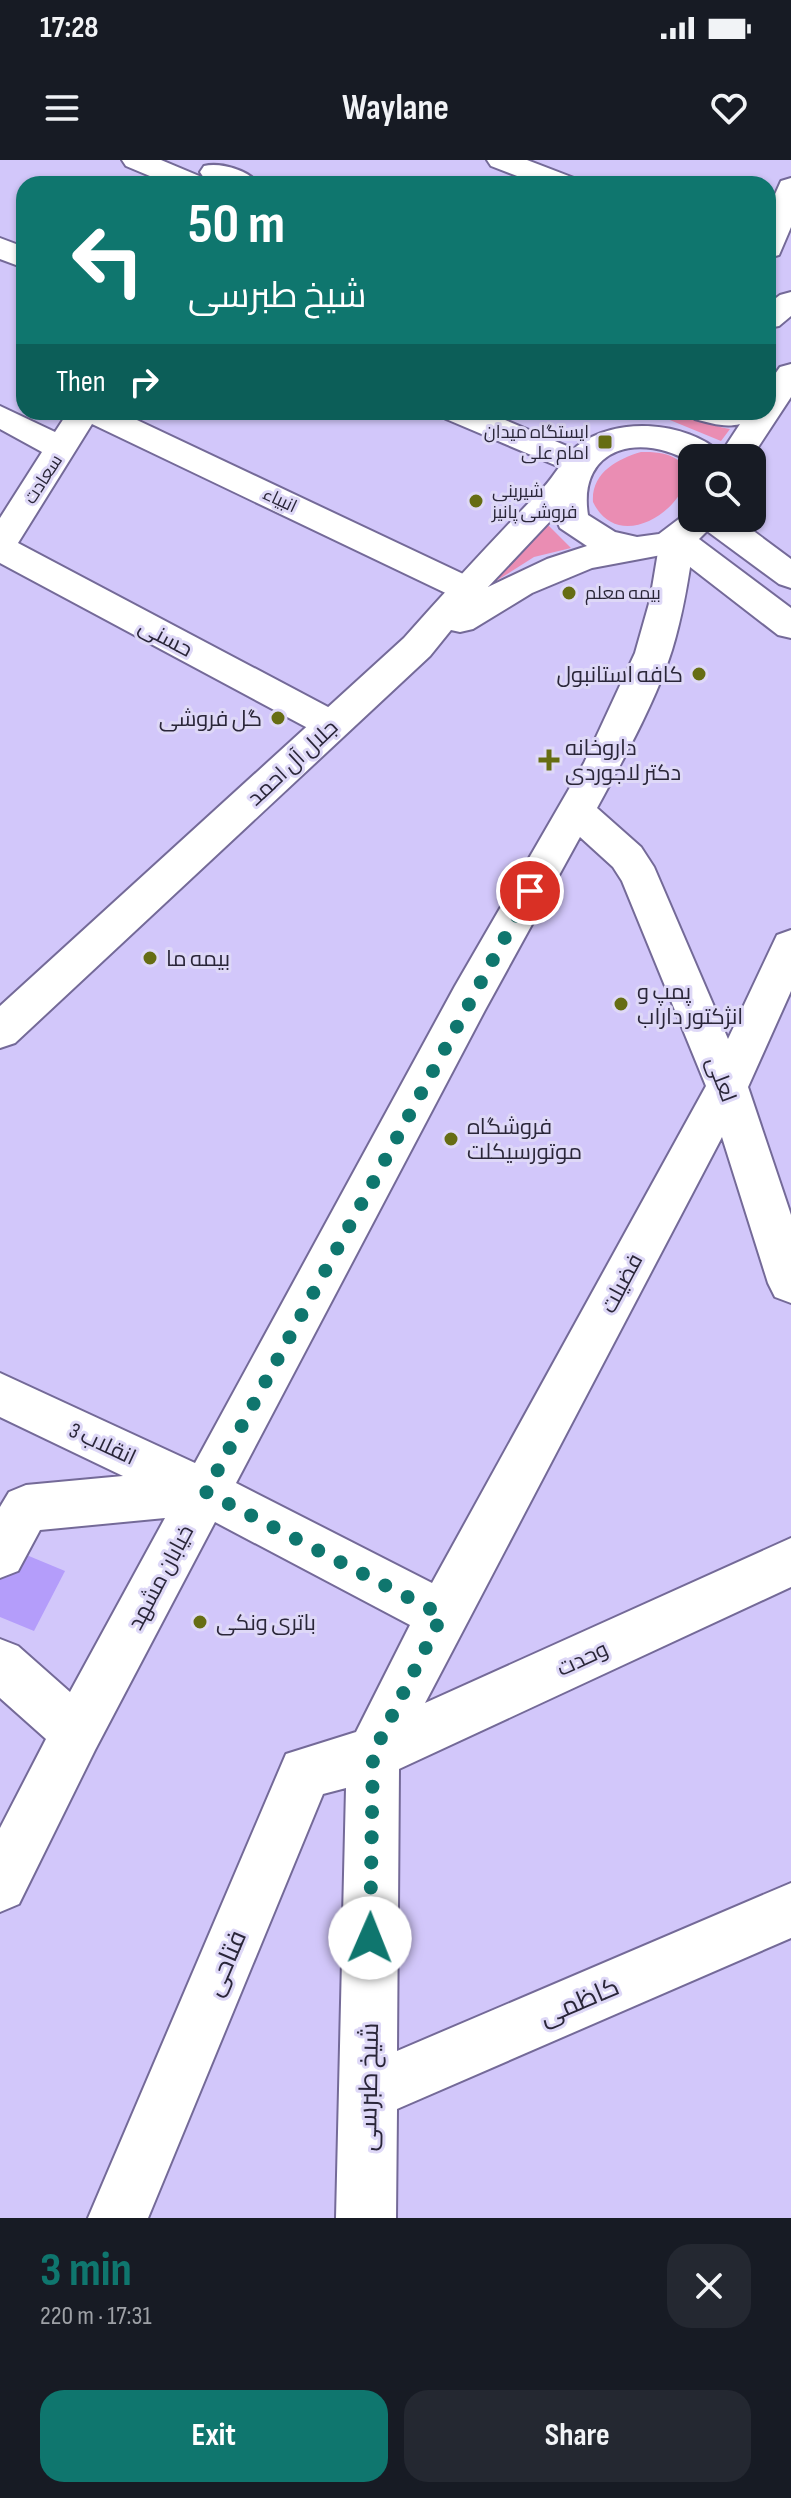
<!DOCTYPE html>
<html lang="en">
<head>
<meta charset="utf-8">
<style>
	body { margin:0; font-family:"Sofia Sans Condensed",Cairo,sans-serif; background:#242831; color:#f1f3f6; height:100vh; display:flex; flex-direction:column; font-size:30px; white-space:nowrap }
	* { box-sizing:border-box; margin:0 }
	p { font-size:26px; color:#9ea1a6 }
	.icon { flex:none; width:44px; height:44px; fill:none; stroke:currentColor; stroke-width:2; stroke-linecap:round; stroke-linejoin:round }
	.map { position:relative; height:2058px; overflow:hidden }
	.sheet { display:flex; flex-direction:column; background:#171b24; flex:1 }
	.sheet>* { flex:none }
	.guide { position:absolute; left:16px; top:16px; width:760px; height:244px; border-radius:24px; box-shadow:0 2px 6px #0004; background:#0f766e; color:#fff; overflow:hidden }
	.buttons { position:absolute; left:678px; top:284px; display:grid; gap:16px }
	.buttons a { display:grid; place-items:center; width:88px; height:88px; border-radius:16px; background:#171b24; box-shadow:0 2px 6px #0004; font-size:40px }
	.pin { position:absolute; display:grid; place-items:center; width:68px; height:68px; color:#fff; margin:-34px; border:4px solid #fff; border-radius:50%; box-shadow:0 2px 8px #0007 }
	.me { position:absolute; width:88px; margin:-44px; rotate:1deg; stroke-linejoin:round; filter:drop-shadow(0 0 6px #0008) }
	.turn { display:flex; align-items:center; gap:28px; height:168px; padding:0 40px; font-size:36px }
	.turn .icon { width:104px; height:104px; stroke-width:2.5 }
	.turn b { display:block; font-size:56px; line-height:68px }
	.then { display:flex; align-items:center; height:76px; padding:0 40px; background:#0003; gap:16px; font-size:30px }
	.round { display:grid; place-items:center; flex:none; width:84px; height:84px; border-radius:24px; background:#242831 }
	.summary { display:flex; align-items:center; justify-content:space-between; height:136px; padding:0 40px }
	h1 { font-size:48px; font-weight:700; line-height:60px; color:#0f766e }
	.action { display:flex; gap:16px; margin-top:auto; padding:16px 40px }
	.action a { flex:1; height:92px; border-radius:24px; background:#0f766e; color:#fff; font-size:32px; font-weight:700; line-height:92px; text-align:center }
	.action a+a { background:#242831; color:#f1f3f6 }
	.status { display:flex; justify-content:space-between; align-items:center; height:56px; padding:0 40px; background:#171b24; direction:ltr }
	.status svg { height:22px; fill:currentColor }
	header { display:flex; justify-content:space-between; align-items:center; height:104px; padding:0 40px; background:#171b24; font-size:36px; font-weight:700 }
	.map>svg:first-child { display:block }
	.green { fill:#ea8db3 }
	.building { fill:#b49dfa }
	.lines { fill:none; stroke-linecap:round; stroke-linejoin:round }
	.minor-casing { stroke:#746a98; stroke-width:4 }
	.major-casing { stroke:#746a98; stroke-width:4 }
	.minor { fill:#fff; fill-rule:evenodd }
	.major { fill:#fff; fill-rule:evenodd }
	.route { stroke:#0f766e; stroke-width:14; stroke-dasharray:0 25.2 }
	.poi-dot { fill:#666d13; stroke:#ded8f7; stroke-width:3 }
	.labels { text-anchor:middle; stroke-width:6; stroke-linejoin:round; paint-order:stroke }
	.far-poi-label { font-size:18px; fill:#2a2639; stroke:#ded8f7; text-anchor:start }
	.far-street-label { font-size:18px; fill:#2a2639; stroke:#ded8f7 }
	.street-label { font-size:22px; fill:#2a2639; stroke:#ded8f7 }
	.poi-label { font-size:22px; fill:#2a2639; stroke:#ded8f7; text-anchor:start }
	.near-street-label { font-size:26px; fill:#2a2639; stroke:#ded8f7 }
</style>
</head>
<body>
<div class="status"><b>17:28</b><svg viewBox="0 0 49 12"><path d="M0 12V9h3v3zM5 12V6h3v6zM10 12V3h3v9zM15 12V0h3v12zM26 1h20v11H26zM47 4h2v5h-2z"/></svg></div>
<header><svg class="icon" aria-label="menu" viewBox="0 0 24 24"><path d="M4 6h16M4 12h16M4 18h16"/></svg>Waylane<svg class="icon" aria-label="heart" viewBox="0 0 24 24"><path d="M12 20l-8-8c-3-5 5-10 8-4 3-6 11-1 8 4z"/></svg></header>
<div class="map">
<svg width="791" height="2058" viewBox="0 0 791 2058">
	<rect width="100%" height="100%" fill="#d2c7fa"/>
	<path class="green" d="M671,252C691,252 709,266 730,269L721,281L665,258Z
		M641,292C750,289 630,418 593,342C591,313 617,299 641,292Z
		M546,363L571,388L534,397L488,426Z"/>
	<path class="building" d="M0,1384L65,1411L34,1471L0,1457Z"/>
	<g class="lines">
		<defs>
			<path id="minor" d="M122,0H161L204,18L200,12L204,6C220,2 249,10 258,24H219L205,18L208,24H169L126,6Z
				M487,0H527L574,18L578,24H538L491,6Z
				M791,18V67L779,95L768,98V50L781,21Z
				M0,78L24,87V108L0,99Z
				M0,246L55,272L68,252H120L478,421L483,429L478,437L466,441L454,437L92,264L18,383L345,556L351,565L345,574L332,578L319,574L0,403V358L42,292L0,269Z
				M441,252H486L593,297L598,304L593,311L581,315L569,311L446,259Z
				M677,369L689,372L694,380C689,417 683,454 672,490C656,541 623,600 597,648L641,687L654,707L728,879L777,775L791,770V831L748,927L791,1055V1143L775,1137L768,1123L722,977L425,1543L791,1378V1427L399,1609L397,1891L791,1723V1778L397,1949L396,2058H336L346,1628L323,1634L148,2058H88L286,1594L356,1572L410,1465L215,1362L95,1590L19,1744L0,1752V1668L46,1579L0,1538V1479L18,1486L70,1532L165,1358L40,1370L18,1411L0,1418V1347L9,1332L26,1325L123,1316L0,1257V1213L195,1303L455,826L584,603L635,493L650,440L660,380L665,372ZM580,677L613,707L622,721L706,926L432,1423L236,1323L485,850Z"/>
			<path id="major" d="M791,132V156L779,166L768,168V144L780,135Z
				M791,204V237L751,298H692V303C642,272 577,286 588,355L615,372L637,377L659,374L692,349V358H736L791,399V428L779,424L707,371L699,379L791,448V478L778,475L672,393L592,408L532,433L473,469L460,472L451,470L430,496L15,883L0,888V846L404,478C449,427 495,378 542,329C555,316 563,298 577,286C616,256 685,261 721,293L740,264C725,268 710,263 695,259L690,252H768V224L780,207ZM555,356L560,368L587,386L547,399L488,427Z"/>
		</defs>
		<use href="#minor" class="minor-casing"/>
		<use href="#major" class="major-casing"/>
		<use href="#minor" class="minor"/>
		<use href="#major" class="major"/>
	</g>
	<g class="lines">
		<path class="route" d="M370,1778L373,1594L442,1455L206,1332L530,731"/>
	</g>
	<g class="poi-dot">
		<rect x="597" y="274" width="16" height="16" rx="4"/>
		<circle cx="476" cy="341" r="8"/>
		<circle cx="569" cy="433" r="8"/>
		<circle cx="699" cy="514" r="8"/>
		<circle cx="278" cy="558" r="8"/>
		<path d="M545 588h8v8h8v8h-8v8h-8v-8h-8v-8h8z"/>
		<circle cx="150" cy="798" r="8"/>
		<circle cx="621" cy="844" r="8"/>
		<circle cx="451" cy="979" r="8"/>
		<circle cx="200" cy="1462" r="8"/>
	</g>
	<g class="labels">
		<g class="far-poi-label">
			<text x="589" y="278" text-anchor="end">ایستگاه میدان<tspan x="589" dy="21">امام علی</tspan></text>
			<text x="492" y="337">شیرینی<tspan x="492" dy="21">فروشی پانیز</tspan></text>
			<text x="585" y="439">بیمه معلم</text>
		</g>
		<g class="far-street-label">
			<text transform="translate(43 319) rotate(-57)" y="6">سعادت</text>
			<text transform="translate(280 340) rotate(25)" y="6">انبیاء</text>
		</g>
		<g class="street-label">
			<text transform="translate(166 477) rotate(28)" y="8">حسنی</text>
			<text transform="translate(292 602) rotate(-43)" y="8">جلال آل احمد</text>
			<text transform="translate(722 919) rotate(69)" y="8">لعلی</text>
			<text transform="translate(621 1123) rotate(-62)" y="8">فضیلت</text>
			<text transform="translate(103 1283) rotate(25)" y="8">انقلاب 3</text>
			<text transform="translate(160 1417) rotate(-62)" y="8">خیابان مشهد</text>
			<text transform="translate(582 1498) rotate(-25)" y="8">وحدت</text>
		</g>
		<g class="poi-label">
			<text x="683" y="522" text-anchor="end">کافه استانبول</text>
			<text x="262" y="566" text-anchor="end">گل فروشی</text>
			<text x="565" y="595">داروخانه<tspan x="565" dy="25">دکتر لاجوردی</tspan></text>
			<text x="166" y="806">بیمه ما</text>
			<text x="637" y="839">پمپ و<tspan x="637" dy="25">انژکتور داراب</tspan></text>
			<text x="467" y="974">فروشگاه<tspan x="467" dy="25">موتورسیکلت</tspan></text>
			<text x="216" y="1470">باتری ونکی</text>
		</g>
		<g class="near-street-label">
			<text transform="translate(225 1803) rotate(-67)" y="9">فتاحی</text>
			<text transform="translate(579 1841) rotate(-23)" y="9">کاظمی</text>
			<text transform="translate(368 1927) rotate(-89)" y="9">شیخ طبرسی</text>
		</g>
	</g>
</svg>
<div class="buttons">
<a><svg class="icon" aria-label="search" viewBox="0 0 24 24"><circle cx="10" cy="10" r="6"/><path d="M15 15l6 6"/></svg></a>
</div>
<div class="pin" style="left:530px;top:731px;background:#d93025"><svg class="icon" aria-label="arrive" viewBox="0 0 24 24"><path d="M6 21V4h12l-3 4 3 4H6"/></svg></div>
<svg class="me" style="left:370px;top:1778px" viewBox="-20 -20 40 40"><circle r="19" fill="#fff"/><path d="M0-13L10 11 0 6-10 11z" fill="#0f766e"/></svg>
<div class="guide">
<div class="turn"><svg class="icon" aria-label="left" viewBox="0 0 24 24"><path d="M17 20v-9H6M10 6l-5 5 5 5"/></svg><div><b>50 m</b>شیخ طبرسی</div></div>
<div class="then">Then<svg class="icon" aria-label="right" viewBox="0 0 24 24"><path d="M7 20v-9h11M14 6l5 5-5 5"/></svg></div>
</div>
</div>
<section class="sheet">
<div class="summary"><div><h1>3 min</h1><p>220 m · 17:31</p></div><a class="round"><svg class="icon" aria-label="close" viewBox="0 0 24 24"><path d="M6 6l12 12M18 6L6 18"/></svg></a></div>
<div class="action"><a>Exit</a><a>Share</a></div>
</section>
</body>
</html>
